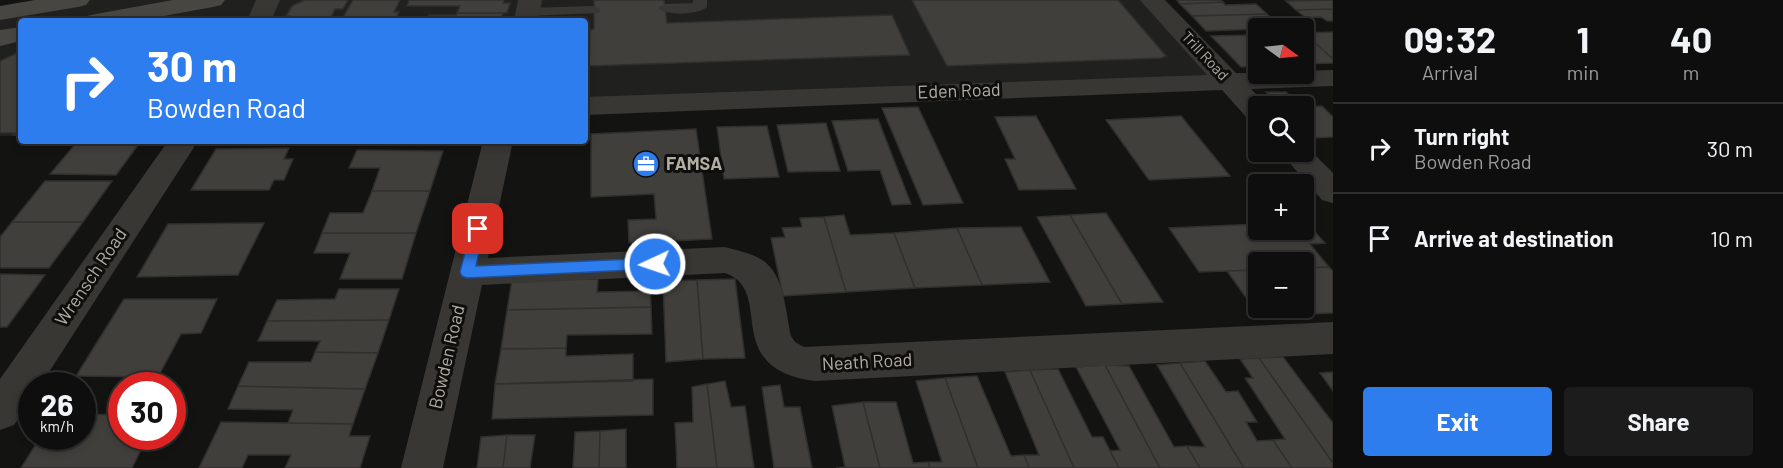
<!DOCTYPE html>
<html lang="en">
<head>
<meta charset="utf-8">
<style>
	body { margin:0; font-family:Barlow,sans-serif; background:#1c1c1c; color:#f1f3f6; height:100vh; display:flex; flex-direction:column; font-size:22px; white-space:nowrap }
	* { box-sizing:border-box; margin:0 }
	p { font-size:20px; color:#9b9c9e }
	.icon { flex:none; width:33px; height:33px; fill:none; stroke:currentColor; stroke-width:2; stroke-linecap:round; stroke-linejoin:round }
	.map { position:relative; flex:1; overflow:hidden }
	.sheet { display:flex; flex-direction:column; background:#0e0e0e; width:450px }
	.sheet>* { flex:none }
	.banner { position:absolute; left:18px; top:18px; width:570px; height:126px; border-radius:6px; box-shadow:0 3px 9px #0003,0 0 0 2px #2e2e2e; background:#2e7dee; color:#fff; overflow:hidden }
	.needle { width:39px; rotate:105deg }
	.tools { position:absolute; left:1248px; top:18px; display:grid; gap:12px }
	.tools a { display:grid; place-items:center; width:66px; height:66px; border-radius:6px; background:#0e0e0e; box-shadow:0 3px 9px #0003,0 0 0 2px #2e2e2e; font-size:30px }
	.speed { position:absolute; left:18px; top:372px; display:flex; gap:12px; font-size:30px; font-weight:700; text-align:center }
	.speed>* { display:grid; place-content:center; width:78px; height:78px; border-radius:50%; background:#0e0e0e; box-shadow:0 3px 9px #0003,0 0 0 2px #2e2e2e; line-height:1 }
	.speed small { font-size:15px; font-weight:400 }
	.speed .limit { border:9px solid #d22; background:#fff; color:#111 }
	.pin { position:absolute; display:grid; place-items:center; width:51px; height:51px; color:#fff; margin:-26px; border-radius:12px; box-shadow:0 3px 9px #0006 }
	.me { position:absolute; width:66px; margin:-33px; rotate:267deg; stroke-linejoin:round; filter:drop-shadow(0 0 4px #0008) }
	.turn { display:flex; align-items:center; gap:21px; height:126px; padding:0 30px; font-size:27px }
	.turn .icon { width:78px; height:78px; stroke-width:2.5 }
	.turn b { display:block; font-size:42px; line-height:51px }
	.eta { display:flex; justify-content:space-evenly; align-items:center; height:102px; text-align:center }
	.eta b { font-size:36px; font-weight:700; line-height:42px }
	.action { display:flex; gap:12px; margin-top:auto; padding:12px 30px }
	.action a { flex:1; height:69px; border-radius:6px; background:#2e7dee; color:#fff; font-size:24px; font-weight:700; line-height:69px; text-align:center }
	.action a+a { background:#1c1c1c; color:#f1f3f6 }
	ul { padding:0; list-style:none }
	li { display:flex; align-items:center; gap:18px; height:90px; padding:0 30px; border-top:2px solid #2e2e2e }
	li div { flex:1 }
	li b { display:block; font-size:22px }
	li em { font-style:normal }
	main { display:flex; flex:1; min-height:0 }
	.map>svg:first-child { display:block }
	.built { fill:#20201e }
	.building { fill:#403f3c; stroke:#2f2f2c; stroke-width:1.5 }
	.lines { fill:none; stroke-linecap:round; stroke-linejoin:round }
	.lane { fill:#383733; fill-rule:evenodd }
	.street { fill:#383733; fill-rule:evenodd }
	.secondary { fill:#484641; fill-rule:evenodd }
	.route { fill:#2e7dee; stroke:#1e519b; stroke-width:1.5 }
	.labels { text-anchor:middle; stroke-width:6; stroke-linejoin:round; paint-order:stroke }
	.far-street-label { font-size:15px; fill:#b4ada3; stroke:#0e0e0d }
	.street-label { font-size:18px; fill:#b4ada3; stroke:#0e0e0d }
	.poi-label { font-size:18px; font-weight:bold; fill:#b4ada3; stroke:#0e0e0d; text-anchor:start }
</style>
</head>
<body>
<main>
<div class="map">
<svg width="1333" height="468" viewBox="0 0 1333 468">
	<rect width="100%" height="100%" fill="#131312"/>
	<path class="built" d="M78,0H1152L1229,81L585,106V21H21V136H0V13Z"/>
	<path class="building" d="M305,0H348L343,9H335L329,21H288L290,16H286L292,6Z
		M353,0H400L394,12H399L394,21H341Z
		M409,0H504L503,3H510L507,13H457L460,6H407Z
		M594,0H664L667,23L892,15L910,55L589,66L590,30L594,29Z
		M912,0H1118L1166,56L1161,58L947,66Z
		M1177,0H1220L1223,2L1180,4Z
		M1333,0V9L1296,10L1286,1Z
		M1223,2L1225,5L1256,4L1267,14L1192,16L1180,4Z
		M1333,9V21H1327L1321,17L1306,18L1296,10Z
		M457,13H503L500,21H427L429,15H456Z
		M1267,14L1282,28L1206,31L1192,16Z
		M1333,32V59L1304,33Z
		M1304,33L1333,59V63L1304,64Z
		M1255,35L1258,38V66L1241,67L1211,36Z
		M21,51V135H13L16,133H0V61Z
		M1266,92H1286L1300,106H1279Z
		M1322,106L1333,117V137L1309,138L1304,132V107Z
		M918,107L963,203L923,205L882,108Z
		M1036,116L1076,189L1019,190L1005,159H1015L995,117Z
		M1181,116L1230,176L1149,180L1106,120Z
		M878,119L911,204L892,205L880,170L848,171L832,121Z
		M826,123L840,171L788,172L777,125Z
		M767,126L779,177L724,179L717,127Z
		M696,129L712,239L629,243L628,220L656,219L654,194L591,197V134Z
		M78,141H141L116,175L50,174Z
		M289,148L284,159H293L284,180H274L269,190H191L216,149Z
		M357,150L443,151L430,191H372L380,168H349Z
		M45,181H112L83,222H12Z
		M372,191H430L416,233H322L330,213H363Z
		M1106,213L1163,302L1122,304L1070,215Z
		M844,215L850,235L894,233L915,288L846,292L824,217Z
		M1070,215L1122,304L1086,306L1037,217Z
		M824,217L846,292L783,296L771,238L785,237L782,228L802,227L800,218Z
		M12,222H83L49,268H0V237Z
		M1306,222L1325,243L1310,244L1329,267L1304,268V262H1258V270L1199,272L1169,228L1258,224V230H1304V223Z
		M264,223L238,275L137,277L168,224Z
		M1021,227L1050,282L982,285L957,228Z
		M957,228L982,285L915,288L894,233Z
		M322,233H416L402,279H340L350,253H314Z
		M1329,267L1333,271V313L1259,316L1227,271L1258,270V308H1304V268Z
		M0,274L45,275L7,327H0Z
		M598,279L597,292L650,291L651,307L507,310L512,280Z
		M735,279L745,358L703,359L697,280Z
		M697,280L703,359L666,362L663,281Z
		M339,289H399L389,320L267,321L277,300L335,299Z
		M124,299H217L201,333L181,334L158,377L76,376Z
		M651,307L652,334L567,335L566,348L501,349L507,310Z
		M389,320L378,353L315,352L320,341H258L267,321Z
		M566,348V356L633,354V381L495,384L501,349Z
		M315,352L378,353L365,389L238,386L249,362H311Z
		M1283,357L1333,423V463L1259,358Z
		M1259,358L1333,463V468H1292L1273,440L1285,439L1245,378H1253L1240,359Z
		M1205,361L1226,392L1238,391L1257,422H1246L1257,441L1273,440L1292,468H1244L1180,363Z
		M1180,363L1244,468H1200L1187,446L1205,447L1157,365Z
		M1105,365L1160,468H1119L1110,451L1120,450L1076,367Z
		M1105,365L1129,366L1174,447L1187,446L1200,468H1160Z
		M1058,369L1092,437H1103L1119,468H1074L1030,370Z
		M1030,370L1074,468H1029L1024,455H1039L1005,372Z
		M1333,372V391L1320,373Z
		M977,376L1011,456L1024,455L1029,468H978L945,378Z
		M945,378L978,468H930L928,462H942L916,381Z
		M653,379V415L492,419L495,384Z
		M725,381L731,407L745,406L754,468H717L707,384Z
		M707,384L717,468H677L675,423L693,422L692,387Z
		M780,385L784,407H800L812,468H774L762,387Z
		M238,386L365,389L353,424L288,423L293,410L228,409Z
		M863,402L880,468H836L845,467L832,406Z
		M863,402H896L913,463L928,462L930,468H880Z
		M82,414L122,415V436H148L132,468H21L41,436H82Z
		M221,422L353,424L349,436H370L360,468H285L291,455H248L242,468H199Z
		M626,429V468H599L600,431Z
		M600,431L599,468H573L575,432Z
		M507,435L503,468H477L481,437Z
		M507,435H535L530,468H503Z"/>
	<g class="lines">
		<path class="lane" d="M693,0H707V7C699,15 666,16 658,8L665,4L693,3Z
			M594,6L601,10L599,13L527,16L520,12L527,8Z"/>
		<path class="street" d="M256,0H280L271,21H247Z
			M518,0H542L538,21H514Z
			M1140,0H1165L1236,73L1304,74V71L1333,70V86L1251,89L1268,106H1258V122L1248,119L1222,90L585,115V97L1207,75Z
			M168,141H198L40,386H32V398L14,425L0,430V379Z
			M483,141H513L488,258L725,247C735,250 747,252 757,257C785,270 785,310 791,336L795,342L804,347L1333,322V354L815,381C718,368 777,291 725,273L482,285L443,468H401Z
			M1304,144L1333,173V203L1322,200L1280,152H1304Z"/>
		<path class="secondary" d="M35,0H90L86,5L78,7L0,20V6Z
			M173,0H225L221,5L213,7L136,21H84L87,16L96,14Z
			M21,27V41L0,46V30Z"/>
	</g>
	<path class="route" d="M478,224L484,229L476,266L655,258L662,264L655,269L467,278L462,276L460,272L471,229Z"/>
	<defs>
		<symbol id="office-disc" viewBox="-11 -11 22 22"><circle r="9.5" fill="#2e7dee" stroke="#0e0e0d"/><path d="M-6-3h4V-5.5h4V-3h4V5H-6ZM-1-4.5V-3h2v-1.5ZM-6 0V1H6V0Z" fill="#fff"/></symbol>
	</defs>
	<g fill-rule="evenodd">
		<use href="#office-disc" x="631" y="149" width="30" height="30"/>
	</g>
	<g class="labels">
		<g class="far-street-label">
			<text transform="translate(1205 56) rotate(47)" y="5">Trill Road</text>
		</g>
		<g class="street-label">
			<text transform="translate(959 91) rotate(-2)" y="6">Eden Road</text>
			<text transform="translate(91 277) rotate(-56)" y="6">Wrensch Road</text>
			<text transform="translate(447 357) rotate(-77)" y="6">Bowden Road</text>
			<text transform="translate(867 362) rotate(-3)" y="6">Neath Road</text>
		</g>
		<g class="poi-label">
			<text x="666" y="170">FAMSA</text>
		</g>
	</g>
</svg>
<div class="tools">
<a><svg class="needle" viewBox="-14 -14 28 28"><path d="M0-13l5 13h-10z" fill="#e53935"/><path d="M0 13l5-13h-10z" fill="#9b9c9e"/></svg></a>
<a><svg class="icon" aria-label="search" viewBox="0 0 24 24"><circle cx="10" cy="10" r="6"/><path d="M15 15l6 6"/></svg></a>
<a>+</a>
<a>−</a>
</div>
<div class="speed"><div>26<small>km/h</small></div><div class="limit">30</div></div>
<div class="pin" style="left:478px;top:229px;background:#d93025"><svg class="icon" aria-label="arrive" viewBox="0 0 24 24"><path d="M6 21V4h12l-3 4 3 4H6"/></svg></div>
<svg class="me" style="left:655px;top:264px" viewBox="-20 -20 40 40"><circle r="17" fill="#2e7dee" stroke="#fff" stroke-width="3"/><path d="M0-11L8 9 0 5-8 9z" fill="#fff"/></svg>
<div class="banner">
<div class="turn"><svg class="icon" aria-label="right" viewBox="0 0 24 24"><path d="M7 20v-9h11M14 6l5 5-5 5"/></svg><div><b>30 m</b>Bowden Road</div></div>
</div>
</div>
<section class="sheet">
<div class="eta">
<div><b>09:32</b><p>Arrival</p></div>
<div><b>1</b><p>min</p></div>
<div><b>40</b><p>m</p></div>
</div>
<ul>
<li><svg class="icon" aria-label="right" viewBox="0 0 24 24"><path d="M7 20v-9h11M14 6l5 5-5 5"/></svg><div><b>Turn right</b><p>Bowden Road</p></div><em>30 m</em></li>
<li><svg class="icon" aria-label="arrive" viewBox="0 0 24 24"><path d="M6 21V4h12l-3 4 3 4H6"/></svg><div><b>Arrive at destination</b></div><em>10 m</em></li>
</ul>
<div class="action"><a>Exit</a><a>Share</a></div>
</section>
</main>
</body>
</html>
